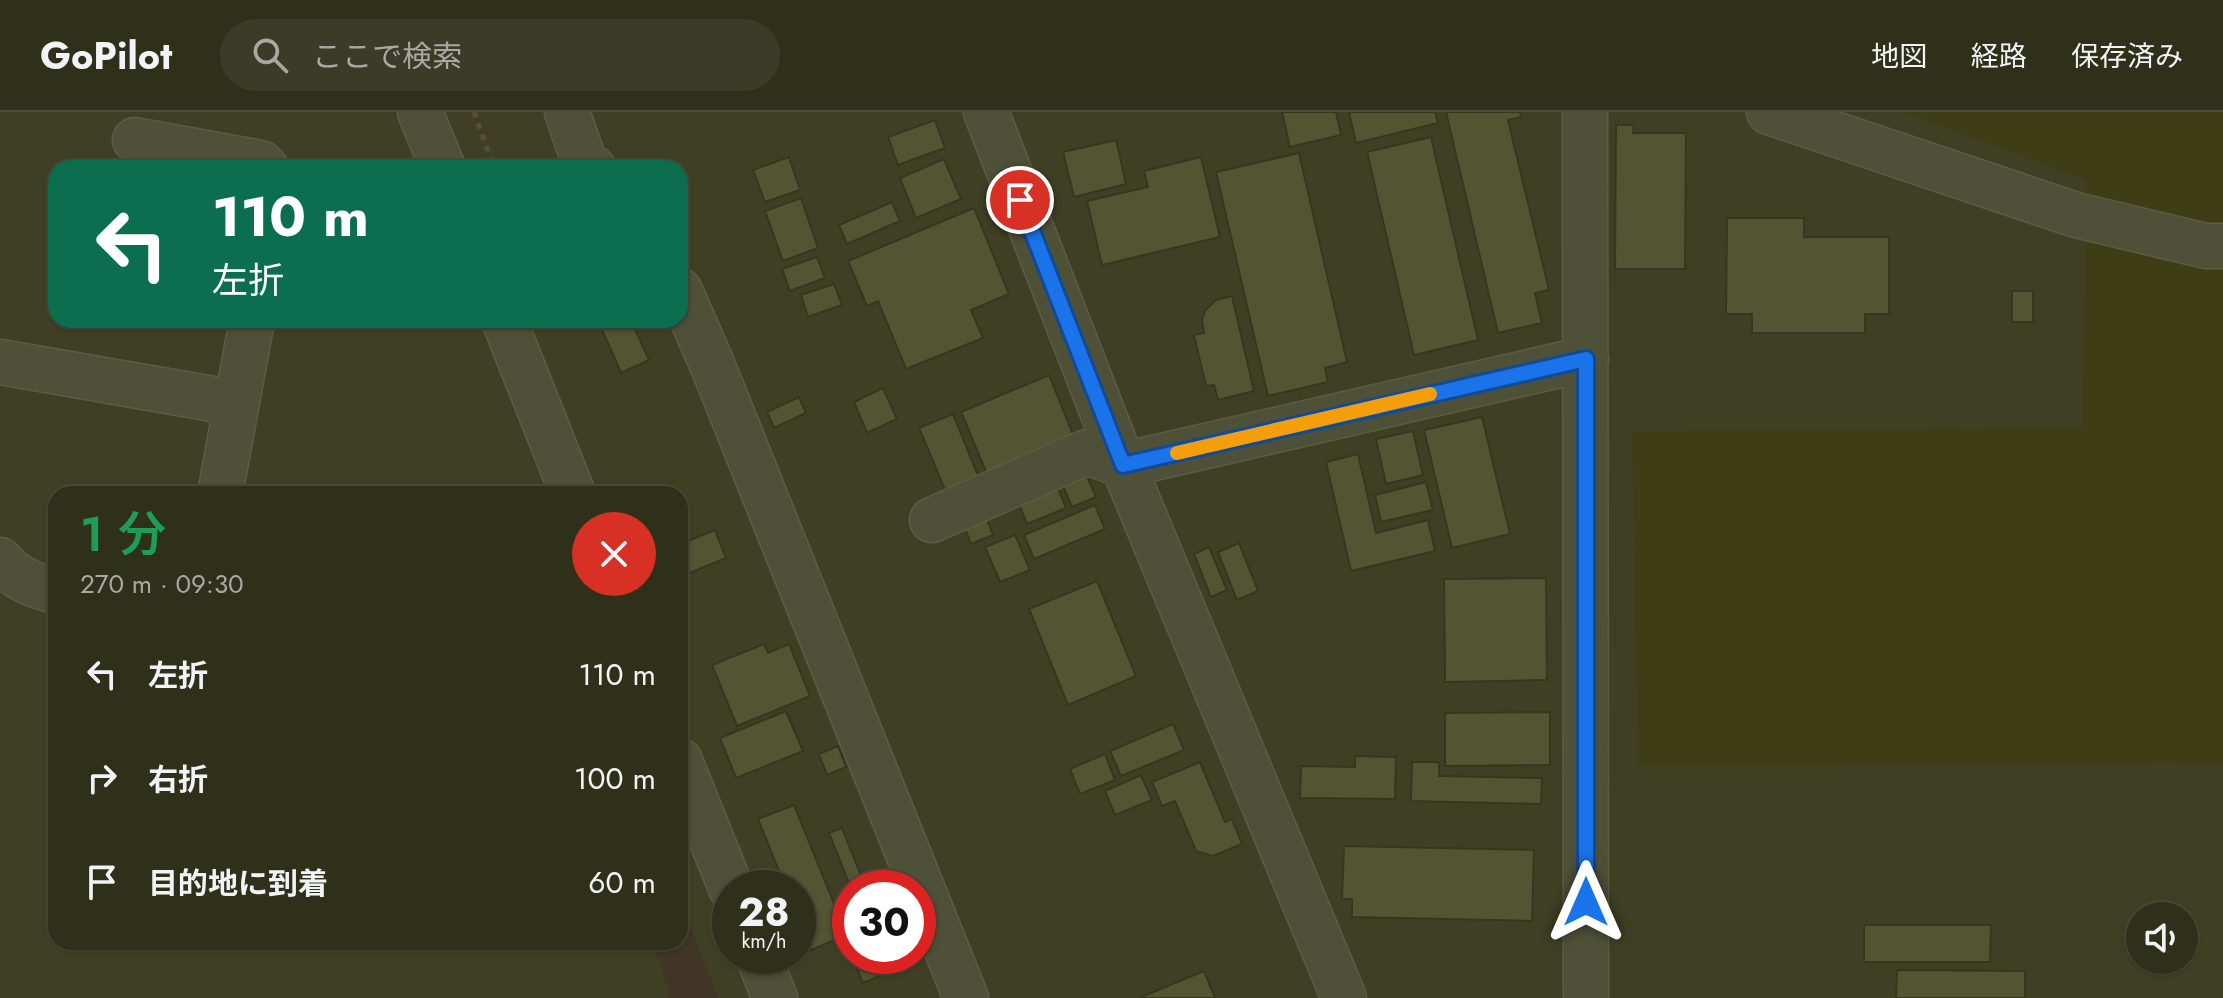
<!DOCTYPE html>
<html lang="ja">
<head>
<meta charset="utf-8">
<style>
	body { margin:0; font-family:Jost,"Noto Sans JP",sans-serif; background:#3b3c27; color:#f1f3f6; height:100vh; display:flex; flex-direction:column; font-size:30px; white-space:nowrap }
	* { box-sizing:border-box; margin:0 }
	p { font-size:26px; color:#a7a9a2 }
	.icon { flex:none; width:44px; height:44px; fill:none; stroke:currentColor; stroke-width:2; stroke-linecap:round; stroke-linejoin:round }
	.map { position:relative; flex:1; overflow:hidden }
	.panel { position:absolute; left:48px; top:374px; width:640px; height:464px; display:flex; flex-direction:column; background:#2f301a; border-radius:24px; box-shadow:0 2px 6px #0004,0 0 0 2px #4a4b39 }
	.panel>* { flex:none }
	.banner { position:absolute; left:48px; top:48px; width:640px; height:168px; border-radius:24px; box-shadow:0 2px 6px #0004,0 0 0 2px #4a4b39; background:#0b6e4f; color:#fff; overflow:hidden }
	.tools { position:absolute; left:2126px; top:790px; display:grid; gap:16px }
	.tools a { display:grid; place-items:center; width:72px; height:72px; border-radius:50%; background:#2f301a; box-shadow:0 2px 6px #0004,0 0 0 2px #4a4b39; font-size:40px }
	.speed { position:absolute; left:712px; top:758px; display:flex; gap:16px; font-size:40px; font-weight:700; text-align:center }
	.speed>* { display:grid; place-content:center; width:104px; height:104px; border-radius:50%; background:#2f301a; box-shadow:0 2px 6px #0004,0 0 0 2px #4a4b39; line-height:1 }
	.speed small { font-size:20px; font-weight:400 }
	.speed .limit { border:12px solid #d22; background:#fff; color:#111 }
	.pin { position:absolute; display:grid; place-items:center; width:68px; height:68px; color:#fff; margin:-34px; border:4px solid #fff; border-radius:50%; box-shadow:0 2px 8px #0007 }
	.me { position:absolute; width:88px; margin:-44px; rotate:0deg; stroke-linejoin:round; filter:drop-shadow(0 0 6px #0008) }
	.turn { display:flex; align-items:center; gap:28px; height:168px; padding:0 32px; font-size:36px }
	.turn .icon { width:104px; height:104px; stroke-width:2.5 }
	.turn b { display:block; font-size:56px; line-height:68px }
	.round { display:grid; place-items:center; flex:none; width:84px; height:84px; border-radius:42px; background:#3b3c27 }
	.head { display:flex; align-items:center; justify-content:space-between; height:136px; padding:0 32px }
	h1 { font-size:48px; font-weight:600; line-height:60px; color:#1e9e55 }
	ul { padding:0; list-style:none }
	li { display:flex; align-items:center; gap:24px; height:104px; padding:0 32px }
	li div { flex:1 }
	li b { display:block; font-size:30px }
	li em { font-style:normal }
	header { display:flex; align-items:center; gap:48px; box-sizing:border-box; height:112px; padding:0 40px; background:#2f301a; border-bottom:2px solid #4a4b39 }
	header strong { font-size:38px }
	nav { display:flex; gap:44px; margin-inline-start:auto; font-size:28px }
	.search { width:560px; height:72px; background:#3b3c27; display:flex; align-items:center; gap:20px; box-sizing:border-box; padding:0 28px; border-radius:44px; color:#a7a9a2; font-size:30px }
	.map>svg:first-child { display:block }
	.green { fill:#413525 }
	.water { fill:#3d3e16 }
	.building { fill:#535432; stroke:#36371f; stroke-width:2 }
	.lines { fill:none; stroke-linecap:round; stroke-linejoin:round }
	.minor-casing { stroke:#5b5c44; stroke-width:47 }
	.path { stroke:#594c3f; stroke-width:5; stroke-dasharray:6 6; stroke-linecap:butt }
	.minor { stroke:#4f5038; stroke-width:44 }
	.route-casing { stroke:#114b97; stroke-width:20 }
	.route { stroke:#1a73e8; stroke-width:14 }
	.slow { stroke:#f59e0b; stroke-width:14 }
</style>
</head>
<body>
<header>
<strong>GoPilot</strong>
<div class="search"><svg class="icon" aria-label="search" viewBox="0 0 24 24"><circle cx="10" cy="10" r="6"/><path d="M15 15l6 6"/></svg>ここで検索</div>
<nav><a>地図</a><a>経路</a><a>保存済み</a></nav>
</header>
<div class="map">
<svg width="2223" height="886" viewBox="0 0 2223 886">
	<rect width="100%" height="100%" fill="#3f4023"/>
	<path class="green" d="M680,787L718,886H667L670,882L652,830H680Z"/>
	<path class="water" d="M1904,0H2223V651L1638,654L1632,319L2083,316L2086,68Z"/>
	<path class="building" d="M1282,0H1336L1341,23L1290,35Z
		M1349,0H1435L1438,11L1356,31Z
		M1446,0H1520L1521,5L1508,8L1549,178L1535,181L1542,211L1498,221Z
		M935,8L945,36L898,53L888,25Z
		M1616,13H1634L1633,21H1686L1685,157H1615Z
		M1431,25L1478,228L1414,243L1367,40Z
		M1116,28L1126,72L1074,85L1063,40Z
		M1299,41L1347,250L1325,256L1328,270L1268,284L1216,60Z
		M789,45L800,78L765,90L753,58Z
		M1201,45L1220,125L1102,153L1087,89L1148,75L1144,59Z
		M944,47L961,87L916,106L900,66Z
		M801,86L818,136L783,149L765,99Z
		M892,90L900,109L847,132L839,113Z
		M974,96L1009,182L971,198L983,226L906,257L878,189L867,194L848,149Z
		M1727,106H1804V125H1889V202H1865V221H1752V202H1726Z
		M817,145L825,166L790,179L782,157Z
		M834,172L842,193L808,205L801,183Z
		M2012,179H2033V210H2012Z
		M1232,184L1254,279L1218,288L1214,273L1206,274L1194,223L1204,221L1202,209L1205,199L1216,188Z
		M598,208H631L649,248L621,261Z
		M1049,263L1074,325L987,362L961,300Z
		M883,276L897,307L867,321L854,290Z
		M799,285L806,301L774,316L767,300Z
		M953,302L979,366L946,380L919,316Z
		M1482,305L1510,422L1452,436L1424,318Z
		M1413,319L1423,363L1386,372L1376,327Z
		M1358,342L1376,421L1428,408L1435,439L1351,459L1326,350Z
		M1087,364L1096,385L1072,395L1063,374Z
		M1426,370L1433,398L1381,410L1375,383Z
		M1057,374L1066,396L1027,412L1018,390Z
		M1095,393L1105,417L1034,447L1024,423Z
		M986,405L993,423L971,432L964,414Z
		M715,418L726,446L680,465V432Z
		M1015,423L1030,458L1000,470L985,435Z
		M1239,431L1258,479L1237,488L1218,440Z
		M1209,435L1227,478L1211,485L1194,442Z
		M1546,466L1547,568L1445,570L1444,467Z
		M1097,469L1136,564L1068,593L1029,497Z
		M764,532L768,541L789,532L810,584L737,614L712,553Z
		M786,599L803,639L736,666L720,626Z
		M1550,600V653L1445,654V601Z
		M1173,612L1184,638L1121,664L1110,639Z
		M838,634L846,655L827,663L819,642Z
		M1105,642L1115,668L1080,682L1070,657Z
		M1355,644L1396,645L1395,687L1300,686L1301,654L1355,655Z
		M1200,650L1225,710L1232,707L1242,732L1213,744L1196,739L1175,689L1162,694L1152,670Z
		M1412,650H1439V664L1542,666L1541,692L1411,689Z
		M1141,663L1152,688L1115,703L1105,679Z
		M794,693L847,823L811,838L798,806V776H786L758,707Z
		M842,716L866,776H851L829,721Z
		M1344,734L1534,738L1532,809L1352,805V787H1342Z
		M1864,813H1991L1990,850H1864Z
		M883,846L889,860L863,871L857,856Z
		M1897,858L2025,859V886H1896Z
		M1204,859L1215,886H1139Z"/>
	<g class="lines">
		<defs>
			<path id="minor" d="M420,0L443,56
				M567,0L585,52L593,56
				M986,0L1123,353L1344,886
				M1585,0L1586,886
				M1769,0L2076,103L2206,134H2223
				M135,28L261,51L266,56
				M680,179L712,252L966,886
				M504,208L573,382
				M0,250L236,291
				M220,382L252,208
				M932,408L1087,340L1123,353L1586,247
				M0,448C15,466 34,474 56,479
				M680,649L731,776
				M758,844L775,886"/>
		</defs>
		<use href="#minor" class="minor-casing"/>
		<path class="path" d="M474,0L494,56"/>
		<use href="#minor" class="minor"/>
	</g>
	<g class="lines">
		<defs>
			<path id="route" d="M1020,88L1123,353L1586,247V790"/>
		</defs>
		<use href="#route" class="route-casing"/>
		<use href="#route" class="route"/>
		<path class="slow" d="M1177,341L1430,282"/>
	</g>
</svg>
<div class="tools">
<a><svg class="icon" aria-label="sound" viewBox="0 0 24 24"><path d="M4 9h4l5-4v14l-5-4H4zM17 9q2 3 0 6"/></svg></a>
</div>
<div class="speed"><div>28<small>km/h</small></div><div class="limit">30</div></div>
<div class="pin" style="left:1020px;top:88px;background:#d93025"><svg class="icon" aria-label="arrive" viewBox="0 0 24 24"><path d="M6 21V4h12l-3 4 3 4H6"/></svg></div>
<svg class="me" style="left:1586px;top:790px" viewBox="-20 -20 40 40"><path d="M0-17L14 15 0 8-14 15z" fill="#1a73e8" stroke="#fff" stroke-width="4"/></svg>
<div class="banner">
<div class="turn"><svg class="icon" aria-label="left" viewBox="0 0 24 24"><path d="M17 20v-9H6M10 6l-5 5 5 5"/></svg><div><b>110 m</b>左折</div></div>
</div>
<section class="panel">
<div class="head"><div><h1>1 分</h1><p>270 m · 09:30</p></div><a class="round" style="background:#d93025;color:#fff"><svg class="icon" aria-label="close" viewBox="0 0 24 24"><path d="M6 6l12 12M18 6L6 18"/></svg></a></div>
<ul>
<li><svg class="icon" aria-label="left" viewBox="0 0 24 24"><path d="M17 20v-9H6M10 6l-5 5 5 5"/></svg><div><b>左折</b></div><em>110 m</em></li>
<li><svg class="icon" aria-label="right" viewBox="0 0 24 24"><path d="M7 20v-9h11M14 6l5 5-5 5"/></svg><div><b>右折</b></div><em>100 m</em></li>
<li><svg class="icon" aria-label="arrive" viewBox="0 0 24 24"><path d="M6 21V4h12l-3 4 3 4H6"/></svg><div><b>目的地に到着</b></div><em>60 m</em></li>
</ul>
</section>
</div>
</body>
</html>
